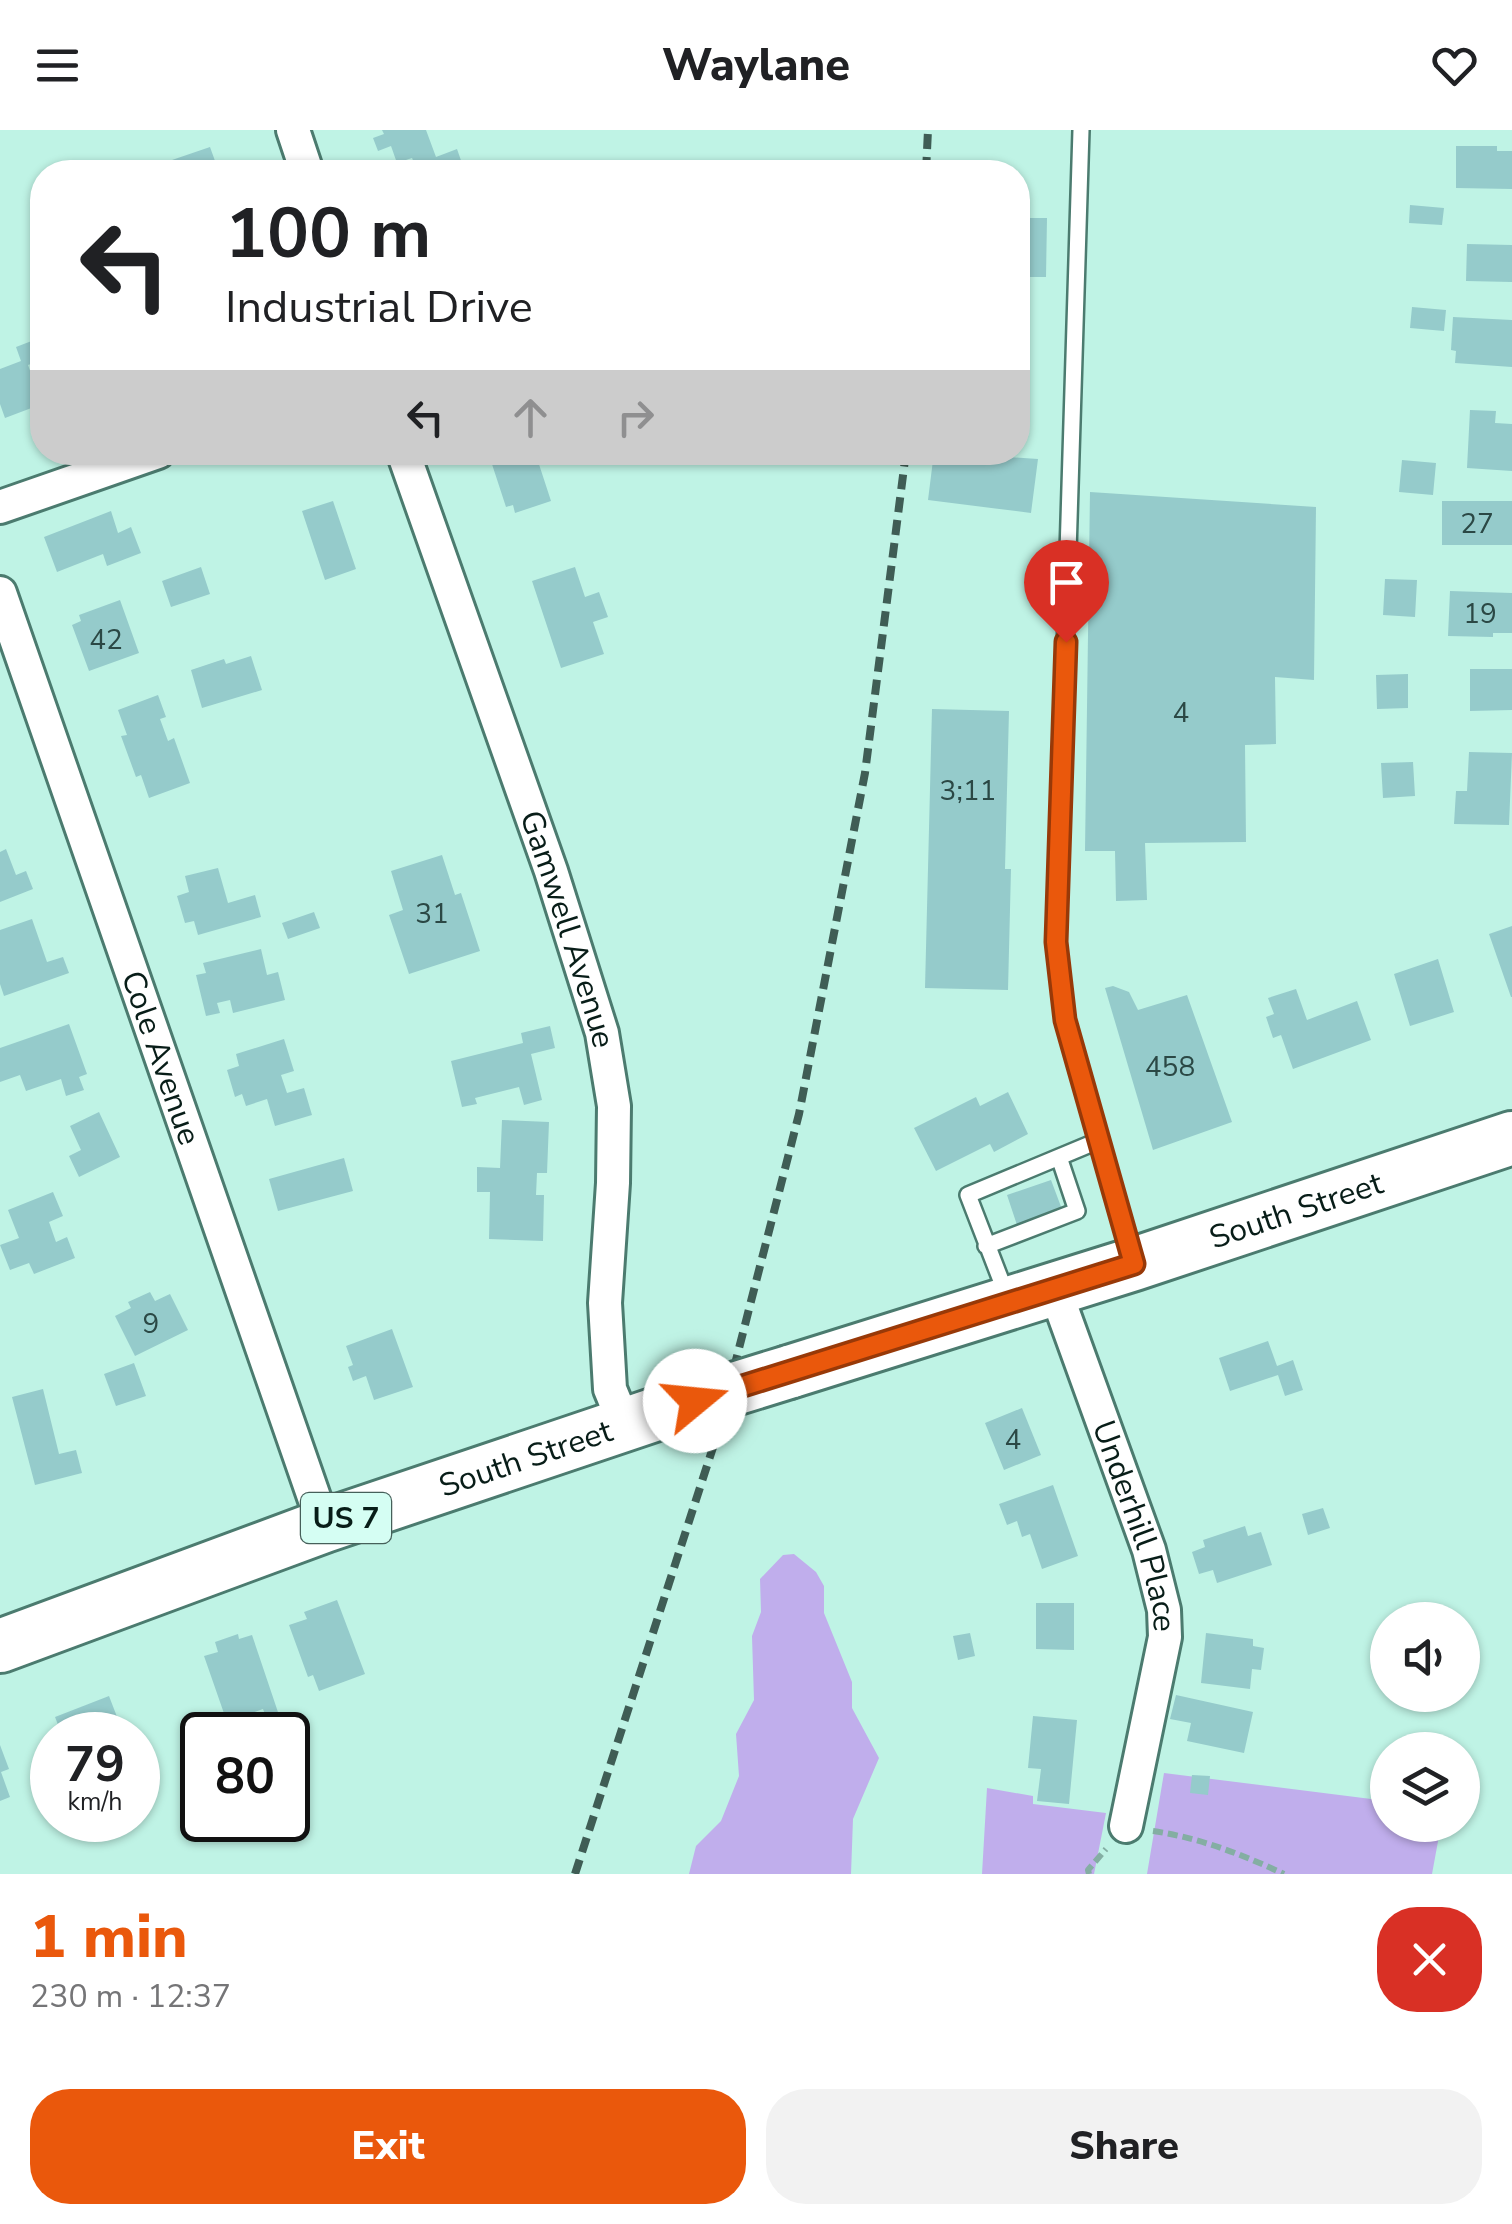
<!DOCTYPE html>
<html lang="en">
<head>
<meta charset="utf-8">
<style>
	body { margin:0; font-family:"Nunito Sans",sans-serif; background:#f2f2f2; color:#202124; height:100vh; display:flex; flex-direction:column; font-size:38px; white-space:nowrap }
	* { box-sizing:border-box; margin:0 }
	p { font-size:32px; color:#757577 }
	.icon { flex:none; width:55px; height:55px; fill:none; stroke:currentColor; stroke-width:2; stroke-linecap:round; stroke-linejoin:round }
	.map { position:relative; height:1744px; overflow:hidden }
	.details { display:flex; flex-direction:column; background:#fff; flex:1 }
	.details>* { flex:none }
	.banner { position:absolute; left:30px; top:30px; width:1000px; height:305px; border-radius:40px; box-shadow:0 2px 8px #0004; background:#fff; color:#202124; overflow:hidden }
	.buttons { position:absolute; left:1370px; top:1472px; display:grid; gap:20px }
	.buttons a { display:grid; place-items:center; width:110px; height:110px; border-radius:50%; background:#fff; box-shadow:0 2px 8px #0004; font-size:50px }
	.speed { position:absolute; left:30px; top:1582px; display:flex; gap:20px; font-size:50px; font-weight:700; text-align:center }
	.speed>* { display:grid; place-content:center; width:130px; height:130px; border-radius:50%; background:#fff; box-shadow:0 2px 8px #0004; line-height:1 }
	.speed small { font-size:25px; font-weight:400 }
	.speed .limit { border:5px solid #111; border-radius:15px; background:#fff; color:#111 }
	.pin { position:absolute; display:grid; place-items:center; width:85px; height:85px; color:#fff; margin:-102px -42px; border-radius:50% 50% 50% 0; rotate:-45deg; box-shadow:0 0 10px #0007 }
	.pin .icon { rotate:45deg }
	.me { position:absolute; width:110px; margin:-55px; rotate:73deg; stroke-linejoin:round; filter:drop-shadow(0 0 8px #0008) }
	.turn { display:flex; align-items:center; gap:35px; height:210px; padding:0 30px; font-size:45px }
	.turn .icon { width:130px; height:130px; stroke-width:2.5 }
	.turn b { display:block; font-size:70px; line-height:85px }
	.lanes { display:flex; align-items:center; height:95px; padding:0 30px; background:#0003; justify-content:center; gap:50px; direction:ltr }
	.lanes .off { opacity:.35 }
	.round { display:grid; place-items:center; flex:none; width:105px; height:105px; border-radius:40px; background:#f2f2f2 }
	.summary { display:flex; align-items:center; justify-content:space-between; height:170px; padding:0 30px }
	h1 { font-size:60px; font-weight:800; line-height:75px; color:#ea580c }
	.action { display:flex; gap:20px; margin-top:auto; padding:20px 30px }
	.action a { flex:1; height:115px; border-radius:40px; background:#ea580c; color:#fff; font-size:40px; font-weight:800; line-height:115px; text-align:center }
	.action a+a { background:#f2f2f2; color:#202124 }
	header { display:flex; justify-content:space-between; align-items:center; height:130px; padding:0 30px; background:#fff; font-size:45px; font-weight:800 }
	.map>svg:first-child { display:block }
	.green { fill:#c0aeec }
	.building { fill:#95cbcb }
	.lines { fill:none; stroke-linecap:round; stroke-linejoin:round }
	.service-casing { stroke:#4b7b6f; stroke-width:20 }
	.minor-casing { stroke:#4b7b6f; stroke-width:38 }
	.trunk-casing { stroke:#4b7b6f; stroke-width:58 }
	.path { stroke:#84aea3; stroke-width:6; stroke-dasharray:10 5; stroke-linecap:butt }
	.service { stroke:#fff; stroke-width:15 }
	.minor { stroke:#fff; stroke-width:32 }
	.trunk { stroke:#fff; stroke-width:52 }
	.rail { stroke:#3f5d55; stroke-width:8; stroke-dasharray:15 8; stroke-linecap:butt }
	.trunk-bridge-casing { stroke:#4b7b6f; stroke-width:58; stroke-linecap:butt }
	.trunk-bridge { stroke:#fff; stroke-width:52 }
	.route-casing { stroke:#983908; stroke-width:25 }
	.route { stroke:#ea580c; stroke-width:18 }
	.labels { text-anchor:middle; stroke-width:9; stroke-linejoin:round; paint-order:stroke }
	.number-label { font-size:28px; fill:#2b4845 }
	.shield { fill:#d5fef3; stroke:#46605a; stroke-width:2.5 }
	.shield-label { font-size:30px; font-weight:bold; fill:#081d18 }
	.street-label { font-size:32px; fill:#081d18; stroke:#d5fef3 }
</style>
</head>
<body>
<header><svg class="icon" aria-label="menu" viewBox="0 0 24 24"><path d="M4 6h16M4 12h16M4 18h16"/></svg>Waylane<svg class="icon" aria-label="heart" viewBox="0 0 24 24"><path d="M12 20l-8-8c-3-5 5-10 8-4 3-6 11-1 8 4z"/></svg></header>
<div class="map">
<svg width="1512" height="1744" viewBox="0 0 1512 1744">
	<rect width="100%" height="100%" fill="#bff3e5"/>
	<path class="green" d="M794,1424L816,1442L824,1456V1483L852,1552V1578L879,1628L853,1689L851,1744H689L696,1716L721,1691L739,1646L736,1604L754,1570L752,1506L761,1482L760,1449L783,1425Z
		M1164,1643L1387,1671L1388,1695H1441L1432,1744H1147Z
		M987,1658L1033,1666V1674L1106,1683L1094,1744H982Z"/>
	<path class="building" d="M382,0H426L436,27L457,19L464,39L455,42H418L412,28L397,33L391,16L378,21L373,8L384,4Z
		M1456,16H1497V21H1512V59L1456,58Z
		M210,17L219,42H176L172,30Z
		M1410,75L1444,78L1442,95L1409,93Z
		M1018,88H1047L1046,147H1018Z
		M1467,114L1512,115V152L1466,151Z
		M1412,177L1446,180L1444,201L1410,198Z
		M1453,187L1512,190V237L1455,233L1456,221L1451,220Z
		M42,207V230L28,235L42,274L5,288L0,274V239L21,231L16,217Z
		M1470,280L1496,281L1495,293L1512,294V341L1467,338Z
		M488,322H535L551,371L515,383L513,375L506,377Z
		M934,322L1038,329L1031,383L928,370Z
		M1402,330L1436,333L1433,365L1399,362Z
		M1090,362L1316,377L1314,550L1275,547L1276,614L1245,615L1246,712L1145,713L1147,770L1116,771L1115,721H1085Z
		M333,371L356,439L325,450L302,381Z
		M1442,371H1512V415H1442Z
		M111,381L118,403L131,397L141,423L107,436L103,424L57,442L44,407Z
		M201,437L210,464L171,477L162,451Z
		M575,437L585,467L599,462L608,487L593,492L604,524L561,538L532,451Z
		M1385,449L1417,450L1415,487L1383,485Z
		M1450,461L1512,463V503H1493V507L1448,506Z
		M120,470L139,523L89,541L72,495L81,491L79,485Z
		M251,526L262,560L202,578L191,540L224,529L226,534Z
		M1470,539H1512V580L1470,581Z
		M1408,544V578L1377,579L1376,545Z
		M158,565L166,587L160,589L168,611L174,608L190,653L149,668L141,645L136,647L121,606L127,605L118,580Z
		M932,579L1009,581L1005,739H1011L1008,860L925,858Z
		M1469,622L1512,623L1509,695L1454,694L1456,661H1467Z
		M1413,632L1415,666L1383,668L1381,633Z
		M6,719L16,745L26,741L33,759L0,772V722Z
		M442,725L455,765L461,763L480,821L409,844L389,785L403,780L391,741Z
		M218,738L228,773L255,765L261,787L198,805L194,791L185,793L177,766L189,762L185,746Z
		M314,782L320,798L288,809L282,793Z
		M32,789L47,832L63,827L69,843L4,866L0,854V800Z
		M1512,796V867H1511L1489,804Z
		M261,819L267,845L278,842L285,870L233,883L230,870L217,873L220,883L206,886L196,845L206,843L203,833Z
		M1438,829L1454,882L1410,896L1394,844Z
		M1113,856L1129,862L1138,880L1187,865L1232,992L1153,1020L1105,858Z
		M1296,859L1307,890L1357,871L1371,910L1293,939L1281,905L1273,908L1266,887L1274,884L1268,868Z
		M69,894L87,944L79,947L84,960L66,966L61,949L26,961L20,945L0,952V918Z
		M550,896L555,918L531,924L542,970L524,975L519,957L475,968L477,974L462,977L451,931L523,913L521,903Z
		M284,909L294,941L281,945L287,963L304,958L312,985L275,996L267,969L246,976L242,964L235,967L227,940L239,936L236,924Z
		M1008,962L1028,1004L994,1022L990,1014L936,1041L914,998L976,967L980,976Z
		M99,982L120,1027L79,1047L69,1026L81,1020L70,996Z
		M502,990L549,992L547,1043H537L536,1065H544L543,1111L489,1109L490,1062H477V1037L500,1038Z
		M344,1028L353,1061L278,1081L269,1049Z
		M1051,1050L1063,1082L1018,1098L1007,1065Z
		M53,1062L63,1086L49,1092L56,1112L67,1107L75,1128L34,1144L29,1133L10,1140L0,1115L19,1108L8,1080Z
		M150,1162L155,1171L170,1164L188,1200L135,1226L115,1186L131,1178L128,1172Z
		M392,1199L413,1257L374,1270L366,1246L353,1251L348,1237L353,1235L346,1216Z
		M1268,1211L1277,1236L1293,1230L1303,1260L1285,1266L1278,1245L1230,1261L1219,1228Z
		M134,1233L146,1266L116,1276L104,1244Z
		M43,1259L59,1324L76,1320L82,1343L35,1355L12,1267Z
		M1022,1278L1041,1325L1004,1340L985,1293Z
		M1053,1355L1078,1426L1042,1439L1030,1404L1022,1407L1017,1391L1007,1395L999,1374Z
		M1323,1378L1330,1398L1308,1405L1302,1384Z
		M1245,1396L1248,1406L1261,1402L1272,1435L1217,1453L1213,1440L1199,1444L1192,1422L1205,1417L1203,1410Z
		M337,1470L365,1544L319,1561L313,1545L308,1547L289,1495L307,1489L304,1482Z
		M1036,1473H1074V1520L1036,1519Z
		M970,1503L975,1526L958,1530L953,1506Z
		M1206,1503L1253,1509V1516L1264,1518L1261,1540L1252,1539L1250,1559L1201,1553Z
		M238,1504L239,1509L252,1505L282,1594L270,1598L263,1579L227,1592L204,1526L218,1522L215,1512Z
		M1176,1565L1253,1582L1244,1623L1187,1611L1191,1593L1170,1589Z
		M109,1566L124,1605H62L55,1587Z
		M1033,1586L1077,1590L1069,1674L1037,1671L1041,1639L1028,1638Z
		M0,1615L9,1639L1,1642L10,1667L0,1671Z
		M1192,1645L1210,1646L1208,1665L1190,1663Z"/>
	<g class="lines">
		<defs>
			<path id="service" d="M1081,0L1056,812L1065,890L1132,1126
				M986,1116L1077,1081L1059,1027
				M1007,1166L968,1065L1100,1010"/>
			<g id="minor">
				<path d="M293,0L307,42"/>
				<path id="s1" d="M403,322L551,741L602,903L614,976L613,1053L605,1173L610,1259L624,1293"/>
				<path d="M0,377L158,322"/>
				<path id="s2" d="M0,463L324,1396"/>
				<path id="s3" d="M1055,1160L1149,1420L1164,1480L1165,1507L1126,1696"/>
			</g>
			<g id="trunk">
				<path id="s4" d="M789,1242L1134,1134L1512,1008"/>
				<path id="s5" d="M0,1516L324,1396L695,1271"/>
			</g>
		</defs>
		<use href="#service" class="service-casing"/>
		<use href="#minor" class="minor-casing"/>
		<use href="#trunk" class="trunk-casing"/>
		<path class="path" d="M1153,1701C1200,1708 1241,1724 1284,1744
			M1089,1744L1088,1740L1106,1719"/>
		<use href="#service" class="service"/>
		<use href="#minor" class="minor"/>
		<use href="#trunk" class="trunk"/>
		<path class="rail" d="M926,42L928,0
			M575,1744L716,1308L799,984L865,643L906,322"/>
		<defs>
			<path id="trunk-bridge" d="M695,1271L789,1242"/>
		</defs>
		<use href="#trunk-bridge" class="trunk-bridge-casing"/>
		<use href="#trunk-bridge" class="trunk-bridge"/>
	</g>
	<g class="lines">
		<defs>
			<path id="route" d="M695,1271L1134,1134L1065,890L1056,812L1066,512"/>
		</defs>
		<use href="#route" class="route-casing"/>
		<use href="#route" class="route"/>
	</g>
	<g class="labels">
		<g class="number-label">
			<text x="1477" y="403">27</text>
			<text x="1480" y="493">19</text>
			<text x="106" y="519">42</text>
			<text x="1181" y="592">4</text>
			<text x="968" y="670">3;11</text>
			<text x="432" y="793">31</text>
			<text x="1170" y="946">458</text>
			<text x="151" y="1203">9</text>
			<text x="1013" y="1319">4</text>
		</g>
		<rect class="shield" x="301" y="1363" width="90" height="50" rx="8"/>
		<g class="shield-label">
			<text x="346" y="1398">US 7</text>
		</g>
		<g class="street-label">
			<text dy="11" stroke="none"><textPath href="#s1" startOffset="505">Gamwell Avenue</textPath></text>
			<text dy="11" stroke="none"><textPath href="#s2" startOffset="492">Cole Avenue</textPath></text>
			<text dy="11" stroke="none"><textPath href="#s4" startOffset="532">South Street</textPath></text>
			<text dy="11" stroke="none"><textPath href="#s5" startOffset="558">South Street</textPath></text>
			<text dy="11" stroke="none"><textPath href="#s3" startOffset="250">Underhill Place</textPath></text>
		</g>
	</g>
</svg>
<div class="buttons">
<a><svg class="icon" aria-label="sound" viewBox="0 0 24 24"><path d="M4 9h4l5-4v14l-5-4H4zM17 9q2 3 0 6"/></svg></a>
<a><svg class="icon" aria-label="layers" viewBox="0 0 24 24"><path d="M12 4l9 5-9 5-9-5zM3 14l9 5 9-5"/></svg></a>
</div>
<div class="speed"><div>79<small>km/h</small></div><div class="limit">80</div></div>
<div class="pin" style="left:1066px;top:512px;background:#d93025"><svg class="icon" aria-label="arrive" viewBox="0 0 24 24"><path d="M6 21V4h12l-3 4 3 4H6"/></svg></div>
<svg class="me" style="left:695px;top:1271px" viewBox="-20 -20 40 40"><circle r="19" fill="#fff"/><path d="M0-13L10 11 0 6-10 11z" fill="#ea580c"/></svg>
<div class="banner">
<div class="turn"><svg class="icon" aria-label="left" viewBox="0 0 24 24"><path d="M17 20v-9H6M10 6l-5 5 5 5"/></svg><div><b>100 m</b>Industrial Drive</div></div>
<div class="lanes"><svg class="icon" aria-label="left" viewBox="0 0 24 24"><path d="M17 20v-9H6M10 6l-5 5 5 5"/></svg><svg class="icon off" aria-label="ahead" viewBox="0 0 24 24"><path d="M12 20V5M6 11l6-6 6 6"/></svg><svg class="icon off" aria-label="right" viewBox="0 0 24 24"><path d="M7 20v-9h11M14 6l5 5-5 5"/></svg></div>
</div>
</div>
<section class="details">
<div class="summary"><div><h1>1 min</h1><p>230 m · 12:37</p></div><a class="round" style="background:#d93025;color:#fff"><svg class="icon" aria-label="close" viewBox="0 0 24 24"><path d="M6 6l12 12M18 6L6 18"/></svg></a></div>
<div class="action"><a>Exit</a><a>Share</a></div>
</section>
</body>
</html>
